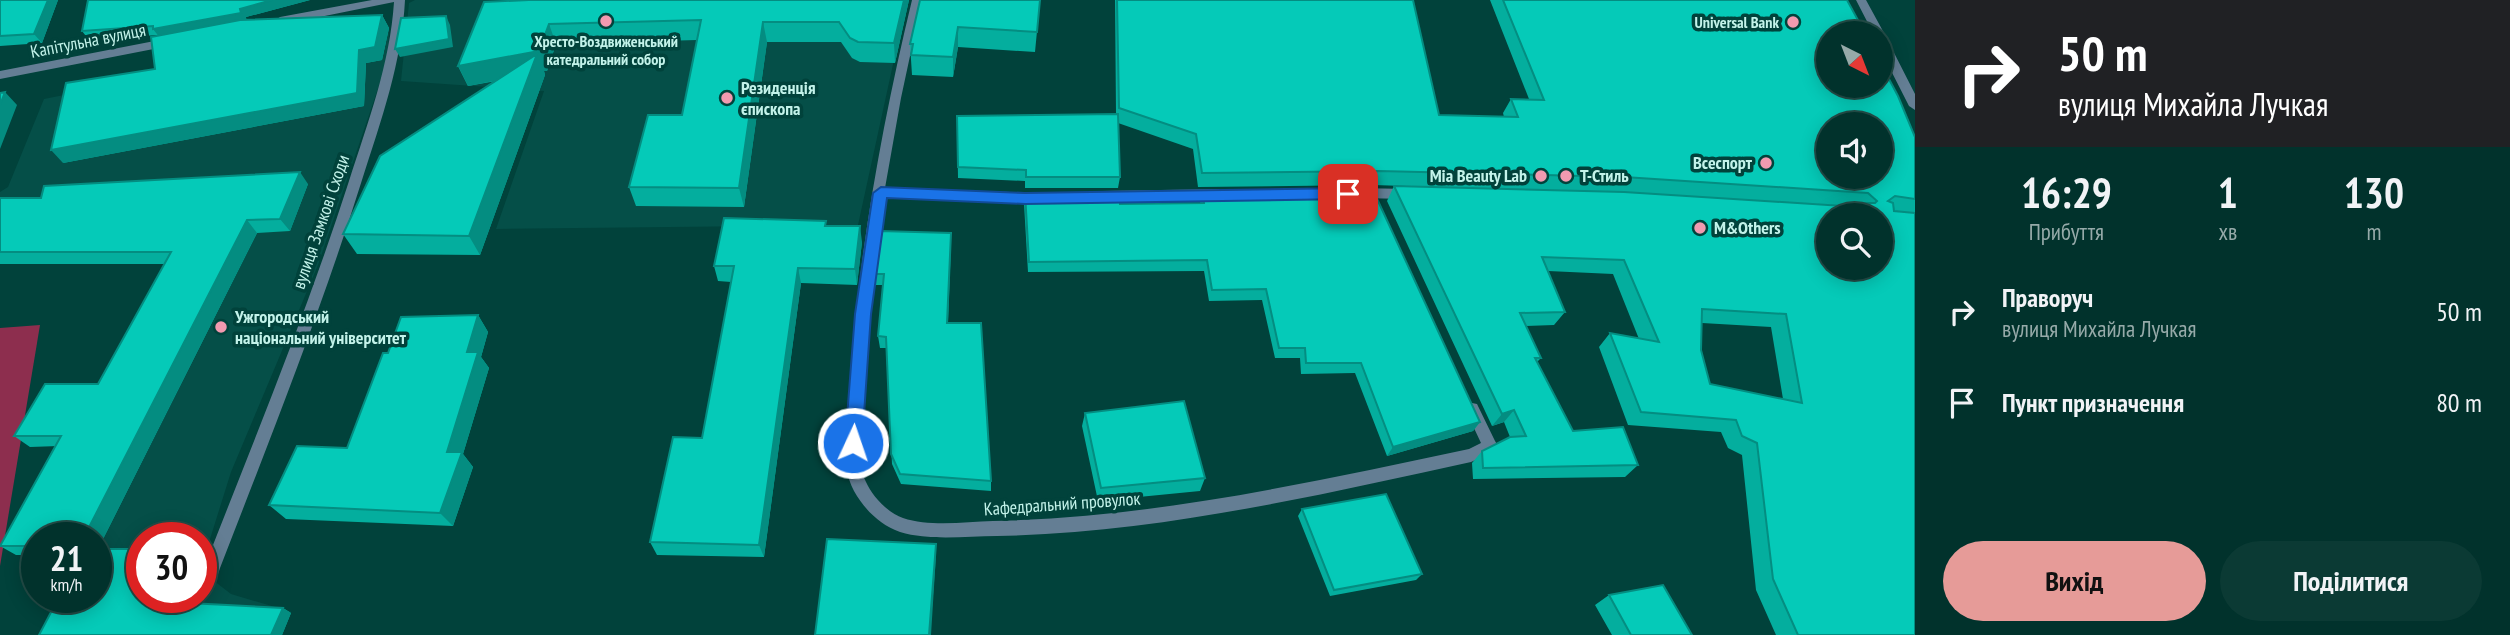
<!DOCTYPE html>
<html lang="uk">
<head>
<meta charset="utf-8">
<style>
	body { margin:0; font-family:"PT Sans Narrow",sans-serif; background:#0b3a34; color:#f1f3f6; height:100vh; display:flex; flex-direction:column; font-size:26px; white-space:nowrap }
	* { box-sizing:border-box; margin:0 }
	p { font-size:23px; color:#96aaa9 }
	.icon { flex:none; width:38px; height:38px; fill:none; stroke:currentColor; stroke-width:2; stroke-linecap:round; stroke-linejoin:round }
	.map { position:relative; flex:1; overflow:hidden }
	.details { display:flex; flex-direction:column; background:#01322c; width:595px }
	.details>* { flex:none }
	.hud { background:#202124; color:#fff; overflow:hidden }
	.needle { width:46px; rotate:138deg }
	.tools { position:absolute; left:1816px; top:21px; display:grid; gap:14px }
	.tools a { display:grid; place-items:center; width:77px; height:77px; border-radius:50%; background:#01322c; box-shadow:0 4px 18px #0003,0 0 0 2px #234d48; font-size:35px }
	.speed { position:absolute; left:21px; top:522px; display:flex; gap:14px; font-size:35px; font-weight:700; text-align:center }
	.speed>* { display:grid; place-content:center; width:91px; height:91px; border-radius:50%; background:#01322c; box-shadow:0 4px 18px #0003,0 0 0 2px #234d48; line-height:1 }
	.speed small { font-size:18px; font-weight:400 }
	.speed .limit { border:10px solid #d22; background:#fff; color:#111 }
	.pin { position:absolute; display:grid; place-items:center; width:60px; height:60px; color:#fff; margin:-30px; border-radius:14px; box-shadow:0 4px 10px #0006 }
	.me { position:absolute; width:77px; margin:-38px; rotate:3deg; stroke-linejoin:round; filter:drop-shadow(0 0 5px #0008) }
	.turn { display:flex; align-items:center; gap:24px; height:147px; padding:0 28px; font-size:32px }
	.turn .icon { width:91px; height:91px; stroke-width:2.5 }
	.turn b { display:block; font-size:49px; line-height:60px }
	.eta { display:flex; justify-content:space-evenly; align-items:center; height:119px; text-align:center }
	.eta b { font-size:42px; font-weight:800; line-height:49px }
	.cta { display:flex; gap:14px; margin-top:auto; padding:14px 28px }
	.cta a { flex:1; height:80px; border-radius:42px; background:#e69b98; color:#111; font-size:28px; font-weight:800; line-height:80px; text-align:center }
	.cta a+a { background:#0b3a34; color:#f1f3f6 }
	ul { padding:0; list-style:none }
	li { display:flex; align-items:center; gap:21px; height:91px; padding:0 28px }
	li div { flex:1 }
	li b { display:block; font-size:26px }
	li em { font-style:normal }
	main { display:flex; flex:1; min-height:0 }
	.map>svg:first-child { display:block }
	.built { fill:#054f48; fill-rule:evenodd }
	.green { fill:#8d2e4e }
	.lines { fill:none; stroke-linecap:round; stroke-linejoin:round }
	.street { fill:#647e94; fill-rule:evenodd }
	.wall { fill:#04ae9e; fill-rule:evenodd }
	.shaded-wall { fill:#048d81 }
	.building { fill:#05cab8; stroke:#048d81; stroke-width:2; fill-rule:evenodd }
	.route { fill:#1a73e8; stroke:#114b97; stroke-width:2 }
	.poi-dot { fill:#f29ab0; stroke:#01423b; stroke-width:2.5 }
	.labels { text-anchor:middle; stroke-width:7; stroke-linejoin:round; paint-order:stroke }
	.far-poi-label { font-size:16px; font-weight:bold; fill:#c3f3ea; stroke:#01423b; text-anchor:end }
	.street-label { font-size:18px; fill:#c3f3ea; stroke:#01423b }
	.poi-label { font-size:18px; font-weight:bold; fill:#c3f3ea; stroke:#01423b; text-anchor:start }
</style>
</head>
<body>
<main>
<div class="map">
<svg width="1915" height="635" viewBox="0 0 1915 635">
	<rect width="100%" height="100%" fill="#01423b"/>
	<path class="built" d="M415,0H907L858,225L496,229L544,91L401,81L409,3Z
		M389,30L388,59L318,265L231,472L205,555L209,577L231,594L292,612L96,597V537H37V555H16L75,447H30L60,395H112L186,259L0,264V192L8,187L44,99ZM142,537H201V597H142Z"/>
	<path class="green" d="M40,325L0,566V328Z"/>
	<g class="lines">
		<path class="street" d="M372,0H405C402,62 381,121 362,180C321,311 270,439 220,568L218,574L212,576L206,574L204,568C254,440 307,312 349,181C368,122 390,64 394,2L280,25L274,21L280,17Z
			M912,0H922L901,98L885,188L1044,193L1050,198L1044,203L884,198C874,264 868,331 864,398C862,424 854,458 866,482C872,496 888,513 903,518C930,527 965,522 993,521C1154,518 1312,482 1469,449L1481,443L1465,409L1467,404L1472,403L1477,404L1495,441L1498,446L1495,451L1471,462C1315,496 1157,533 997,536C966,536 930,541 900,532C880,525 864,509 854,491C838,460 847,422 849,390C858,258 881,128 912,0Z
			M1856,0H1866L1884,33L1882,36L1887,39L1915,94V110L1909,106L1881,51V33H1873Z
			M170,38L174,39V45L0,79V71Z
			M1358,188L1408,189L1414,194L1408,199L1358,198L1352,193Z
			M1219,189L1225,194L1219,199L1102,201L1096,196L1102,191Z"/>
	</g>
	<path class="wall" d="M0,0H58L42,43L0,46Z
		M88,0H310L246,17V20L382,15L389,28L382,60L366,63L364,106L63,163L155,69L158,35L89,40L82,31Z
		M909,0L895,63L860,62L852,58L841,42H767L744,207L636,206L629,187L682,115L697,40L556,44L547,71H544L545,75L480,255L357,254L343,234L496,81L468,86L458,66L484,2Z
		M920,0H1040L1035,52L958,47L953,77L912,75L910,44Z
		M1115,0H1413L1439,115L1504,117L1503,113L1511,99H1529L1490,0H1847L1915,137V635H1776L1756,590L1742,455L1728,448L1721,432L1628,425L1599,347L1610,333L1639,339L1613,274L1548,271L1565,312L1554,325L1526,326L1541,358L1537,362L1573,431L1638,465L1625,477L1473,479L1472,463L1482,451L1510,437L1504,422L1492,426L1387,201L1394,186L1730,199L1613,192L1372,185L1198,187L1193,149L1118,123L1120,177L1118,188H1025V181L958,178L957,116L1116,114ZM1702,323L1771,327L1783,399L1710,384L1701,350Z
		M308,184L290,231L257,233L98,549L142,597H184L182,603L283,608L291,613L282,635H39L96,537H37V555H16L0,546L55,446L30,447L14,436L98,384L165,264H0V198H41Z
		M1203,192L1480,422L1473,431L1387,456L1355,373L1301,374L1300,358H1275L1262,300L1209,301L1204,271L1028,272L1024,204L1025,193L1120,204L1200,203Z
		M827,226L862,242L857,285L801,283L764,557L657,555L650,542L702,438L731,282L718,281L714,266Z
		M951,244L948,323L991,481V491L901,484L892,464L886,348H880L878,336L883,285H876L875,274Z
		M478,315L488,332L481,357L489,368L463,454L473,467L453,526L286,519L269,505L347,448L388,353Z
		M1085,413L1205,478L1200,491L1098,501L1082,426Z
		M1302,509L1422,574L1416,580L1330,596L1298,516Z
		M1609,595L1692,635H1612L1595,605Z"/>
	<path class="shaded-wall" d="M48,0H58L42,43L34,34Z
		M272,0H310L246,17L247,21L160,38L153,29Z
		M904,0H909L895,63L894,43Z
		M382,15L389,28L382,60L366,63L364,106L63,163L51,150L359,50Z
		M446,16L450,25L453,47L400,57L395,49Z
		M763,22L767,42L744,207L739,188Z
		M549,24L556,44L547,71H544L545,75L480,255L469,236L529,74L468,86L458,66Z
		M958,27V47L953,77V57Z
		M5,92L17,105L0,149V105Z
		M300,172L308,184L290,231L280,219Z
		M247,220L257,233L96,553V537H84Z
		M860,226L862,242L857,285L855,269Z
		M798,268L801,283L764,557L759,545Z
		M478,315L488,332L481,357L489,368L463,454L473,467L453,526L440,513L447,452L467,352Z
		M1514,410L1504,422L1492,426L1502,414Z
		M1480,422L1473,431L1387,456L1393,447Z
		M936,544V555L931,635H929Z
		M172,597H184L179,608L170,602Z
		M283,608L291,613L282,635H271Z"/>
	<path class="building" d="M0,0H48L34,34L0,36Z
		M88,0H272L240,9L241,13L153,29V26L82,31Z
		M529,0H904L894,43L858,42L850,38L839,22H763L739,188L629,187L648,115H682L701,20L549,24L539,51L458,66L484,2Z
		M920,0H1040L1037,32L958,27L953,57L911,55L913,44H910Z
		M1117,0H1413L1439,115L1518,117L1511,99L1544,100L1503,0H1847L1865,33H1829V86H1881V64L1898,96L1915,137V199L1895,196L1888,201L1893,203L1894,211L1915,213V635H1798L1773,579L1757,443L1742,436L1736,420L1641,412L1610,333L1659,342L1624,260L1542,257L1565,312L1520,313L1541,358H1535L1573,431L1623,427L1638,465L1483,468L1482,451L1510,437L1526,436L1514,410L1502,414L1394,186L1624,192L1843,206L1846,203H1875L1877,201L1868,193L1624,177L1379,171L1202,173L1196,134L1119,108ZM1829,124H1881V177H1829ZM1829,215H1881V268H1829ZM1702,309L1786,314L1802,403L1710,384L1701,350Z
		M382,15L375,47L359,50L357,93L51,150L66,83L155,69L151,37L240,20Z
		M446,16L449,39L395,49L401,18Z
		M537,54L469,236L343,234L380,156Z
		M5,92L0,105V93Z
		M1118,114L1120,177H1026V170L958,167L957,116Z
		M300,172L280,219L247,220L84,537H37V546H0L61,436H14L45,384H98L171,252H0V198H41L44,186Z
		M1373,190L1480,422L1393,447L1361,363H1306L1305,348H1279L1266,289L1212,290L1207,260L1029,262L1025,193H1120V204L1204,203L1203,192Z
		M724,218L826,221L825,226H860L855,269L798,268L759,545L650,542L673,437L702,438L734,266H714Z
		M880,231L951,233L947,323H981L991,481L900,474L891,454L886,337L878,336L884,274H875Z
		M478,315L467,352H478L447,452H462L440,513L269,505L297,446L347,448L383,353H388L401,317Z
		M1184,401L1205,478L1101,488L1085,413Z
		M1386,494L1422,574L1334,590L1302,509Z
		M827,539L936,544L929,635H815Z
		M96,549H142V597H172L170,602L283,608L271,635H39L59,597H96Z
		M1663,585L1692,635H1631L1609,595Z"/>
	<path class="route" d="M881,187L1025,193L1348,188L1355,194L1348,199L1025,204L887,198L871,314L862,443L853,451L845,443L855,314L873,193Z"/>
	<g class="poi-dot">
		<circle cx="606" cy="21" r="7"/>
		<circle cx="1793" cy="22" r="7"/>
		<circle cx="727" cy="98" r="7"/>
		<circle cx="1766" cy="163" r="7"/>
		<circle cx="1541" cy="176" r="7"/>
		<circle cx="1566" cy="176" r="7"/>
		<circle cx="1700" cy="228" r="7"/>
		<circle cx="221" cy="327" r="7"/>
	</g>
	<g class="labels">
		<g class="far-poi-label">
			<text x="1779" y="28">Universal Bank</text>
			<text x="606" y="47" text-anchor="middle">Хресто-Воздвиженський<tspan x="606" dy="18">катедральний собор</tspan></text>
		</g>
		<g class="street-label">
			<text transform="translate(88 41) rotate(-11)" y="6">Капітульна вулиця</text>
			<text transform="translate(321 222) rotate(-71)" y="6">вулиця Замкові Сходи</text>
			<text transform="translate(1062 504) rotate(-4)" y="6">Кафедральний провулок</text>
		</g>
		<g class="poi-label">
			<text x="741" y="94">Резиденція<tspan x="741" dy="21">єпископа</tspan></text>
			<text x="1752" y="169" text-anchor="end">Всеспорт</text>
			<text x="1527" y="182" text-anchor="end">Mia Beauty Lab</text>
			<text x="1580" y="182">Т-Стиль</text>
			<text x="1714" y="234">M&amp;Others</text>
			<text x="235" y="323">Ужгородський<tspan x="235" dy="21">національний університет</tspan></text>
		</g>
	</g>
</svg>
<div class="tools">
<a><svg class="needle" viewBox="-14 -14 28 28"><path d="M0-13l5 13h-10z" fill="#e53935"/><path d="M0 13l5-13h-10z" fill="#96aaa9"/></svg></a>
<a><svg class="icon" aria-label="sound" viewBox="0 0 24 24"><path d="M4 9h4l5-4v14l-5-4H4zM17 9q2 3 0 6"/></svg></a>
<a><svg class="icon" aria-label="search" viewBox="0 0 24 24"><circle cx="10" cy="10" r="6"/><path d="M15 15l6 6"/></svg></a>
</div>
<div class="speed"><div>21<small>km/h</small></div><div class="limit">30</div></div>
<div class="pin" style="left:1348px;top:194px;background:#d93025"><svg class="icon" aria-label="arrive" viewBox="0 0 24 24"><path d="M6 21V4h12l-3 4 3 4H6"/></svg></div>
<svg class="me" style="left:853px;top:443px" viewBox="-20 -20 40 40"><circle r="17" fill="#1a73e8" stroke="#fff" stroke-width="3"/><path d="M0-11L8 9 0 5-8 9z" fill="#fff"/></svg>
</div>
<section class="details">
<div class="hud">
<div class="turn"><svg class="icon" aria-label="right" viewBox="0 0 24 24"><path d="M7 20v-9h11M14 6l5 5-5 5"/></svg><div><b>50 m</b>вулиця Михайла Лучкая</div></div>
</div>
<div class="eta">
<div><b>16:29</b><p>Прибуття</p></div>
<div><b>1</b><p>хв</p></div>
<div><b>130</b><p>m</p></div>
</div>
<ul>
<li><svg class="icon" aria-label="right" viewBox="0 0 24 24"><path d="M7 20v-9h11M14 6l5 5-5 5"/></svg><div><b>Праворуч</b><p>вулиця Михайла Лучкая</p></div><em>50 m</em></li>
<li><svg class="icon" aria-label="arrive" viewBox="0 0 24 24"><path d="M6 21V4h12l-3 4 3 4H6"/></svg><div><b>Пункт призначення</b></div><em>80 m</em></li>
</ul>
<div class="cta"><a>Вихід</a><a>Поділитися</a></div>
</section>
</main>
</body>
</html>
